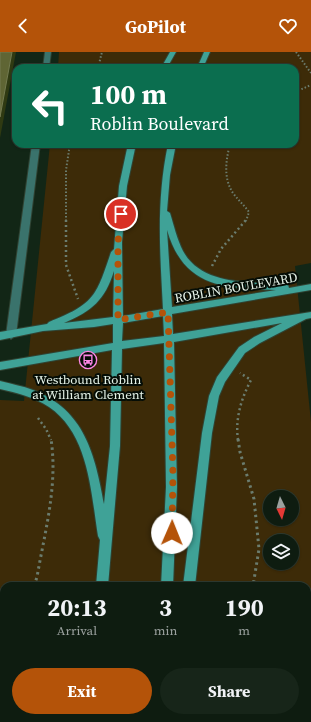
<!DOCTYPE html>
<html lang="en">
<head>
<meta charset="utf-8">
<style>
	body { margin:0; font-family:"Source Serif 4",serif; background:#172519; color:#f1f3f6; height:100vh; display:flex; flex-direction:column; font-size:15px; white-space:nowrap }
	* { box-sizing:border-box; margin:0 }
	p { font-size:13px; color:#9ba19f }
	.icon { flex:none; width:22px; height:22px; fill:none; stroke:currentColor; stroke-width:2; stroke-linecap:round; stroke-linejoin:round }
	.map { position:relative; flex:1; overflow:hidden }
	.panel { position:absolute; left:0px; top:530px; width:311px; height:140px; display:flex; flex-direction:column; background:#0e1c10; border-radius:12px 12px 0 0; box-shadow:0 1px 3px #0004,0 0 0 1px #2e3a30 }
	.panel>* { flex:none }
	.top-card { position:absolute; left:12px; top:12px; width:287px; height:84px; border-radius:12px; box-shadow:0 1px 3px #0004,0 0 0 1px #2e3a30; background:#0b6e4f; color:#fff; overflow:hidden }
	.needle { width:26px; rotate:175deg }
	.fabs { position:absolute; left:263px; top:438px; display:grid; gap:8px }
	.fabs a { display:grid; place-items:center; width:36px; height:36px; border-radius:50%; background:#0e1c10; box-shadow:0 1px 3px #0004,0 0 0 1px #2e3a30; font-size:20px }
	.pin { position:absolute; display:grid; place-items:center; width:34px; height:34px; color:#fff; margin:-17px; border:2px solid #fff; border-radius:50%; box-shadow:0 1px 4px #0007 }
	.me { position:absolute; width:44px; margin:-22px; rotate:1deg; stroke-linejoin:round; filter:drop-shadow(0 0 3px #0008) }
	.turn { display:flex; align-items:center; gap:14px; height:84px; padding:0 12px; font-size:18px }
	.turn .icon { width:52px; height:52px; stroke-width:2.5 }
	.turn b { display:block; font-size:28px; line-height:34px }
	.eta { display:flex; justify-content:space-evenly; align-items:center; height:68px; text-align:center }
	.eta b { font-size:24px; font-weight:700; line-height:28px }
	.cta { display:flex; gap:8px; margin-top:auto; padding:8px 12px }
	.cta a { flex:1; height:46px; border-radius:24px; background:#b45309; color:#fff; font-size:16px; font-weight:700; line-height:46px; text-align:center }
	.cta a+a { background:#172519; color:#f1f3f6 }
	header { display:flex; justify-content:space-between; align-items:center; height:52px; padding:0 12px; background:#b45309; color:#fff; font-size:18px; font-weight:700 }
	.map>svg:first-child { display:block }
	.green { fill:#3d2b08; fill-rule:evenodd }
	.lines { fill:none; stroke-linecap:round; stroke-linejoin:round }
	.minor-casing { stroke:#304333; stroke-width:2 }
	.secondary-casing { stroke:#304333; stroke-width:2 }
	.path-far2 { stroke:#6b7c6e; stroke-width:2; stroke-dasharray:1.5 2; stroke-linecap:butt }
	.path-far1 { stroke:#6b7c6e; stroke-width:2.5; stroke-dasharray:2 3; stroke-linecap:butt }
	.path { stroke:#6b7c6e; stroke-width:3; stroke-dasharray:2.5 3.5; stroke-linecap:butt }
	.minor { fill:#3a736c; fill-rule:evenodd }
	.secondary { fill:#3fa297; fill-rule:evenodd }
	.shaded-wall { fill:#2f3a12 }
	.building { fill:#5f6534; stroke:#747b50 }
	.route { stroke:#b45309; stroke-width:7; stroke-dasharray:0 12.6 }
	.labels { text-anchor:middle; stroke-width:4; stroke-linejoin:round; paint-order:stroke }
	.street-label { font-size:13px; fill:#e6f3e8; stroke:#050d06 }
	.poi-label { font-size:13px; fill:#e6f3e8; stroke:#050d06 }
</style>
</head>
<body>
<header><svg class="icon" aria-label="back" viewBox="0 0 24 24"><path d="M15 5l-7 7 7 7"/></svg>GoPilot<svg class="icon" aria-label="heart" viewBox="0 0 24 24"><path d="M12 20l-8-8c-3-5 5-10 8-4 3-6 11-1 8 4z"/></svg></header>
<div class="map">
<svg width="311" height="670" viewBox="0 0 311 670">
	<rect width="100%" height="100%" fill="#122616"/>
	<path class="green" d="M59,0H311V211L295,214L311,370V670H0V348L24,349L50,92H295V16H58ZM270,445H292V467H270ZM270,489H292V511H270ZM4,534H307V666H4Z"/>
	<g class="lines">
		<defs>
			<path id="minor" d="M45,0H51L49,16H43Z
				M32,92H40L16,283L11,287L6,283Z"/>
			<path id="secondary" d="M170,0H176L167,16H161Z
				M204,0H210L203,16H197Z
				M128,92H136L127,134L122,190L123,264L163,257C160,199 156,150 168,92H176L170,123L167,159L170,161C174,174 177,187 183,199C202,234 251,230 285,232L288,233L289,236L311,232V238L172,262L173,282L311,260V266L306,267L260,291L245,301L225,330L219,344L212,381L195,534H183L202,381L209,344L217,325L239,295L254,285L282,271L174,290L177,435L173,534H161L166,435L164,291L122,297L120,394L108,534H96L100,488L98,484C91,441 89,382 49,355C34,345 17,341 0,337V329C11,332 23,334 33,338C85,358 95,403 104,452L110,394L112,298L0,318V310L113,291V272L94,275L43,279L0,288V280L47,272L49,270C94,252 96,245 111,200L114,197L119,134ZM167,178C184,236 224,236 276,238L172,255ZM114,219L113,265L64,271C92,259 105,248 114,219ZM163,264L164,284L122,289L123,271Z
				M71,666H85V670H71Z
				M148,666H162L161,670H147Z"/>
		</defs>
		<use href="#minor" class="minor-casing"/>
		<use href="#secondary" class="secondary-casing"/>
		<path class="path-far2" d="M296,0L311,21
			M98,16L102,0
			M295,40L311,33
			M230,92C226,108 223,126 233,141C238,148 244,153 249,160L246,169
			M66,169V118L70,92"/>
		<path class="path-far1" d="M66,168V213L78,247
			M212,214L221,197L246,168
			M38,366L46,377L51,388
			M238,388C235,367 241,347 251,328L240,321"/>
		<path class="path" d="M238,387L240,400L254,447L259,497L253,534
			M34,534L37,525C45,479 58,433 51,387
			M0,571L4,567
			M273,666L275,670"/>
		<use href="#minor" class="minor"/>
		<use href="#secondary" class="secondary"/>
	</g>
	<path class="shaded-wall" d="M12,0H16L0,86V65Z"/>
	<path class="building" d="M0,0H12L0,65Z"/>
	<g class="lines">
		<path class="route" d="M121,162L118,190V268L168,260L173,422L172,481"/>
	</g>
	<defs>
		<symbol id="bus-ring" viewBox="-11 -11 22 22"><circle r="9.5" fill="#050d06" stroke="#fc86e4" stroke-width="1.5"/><path d="M-5-6H5V4H4V6H2V4H-2V6H-4V4H-5ZM-3.5-4V0h7V-4ZM-3.5 1.2v1.5H-2V1.2ZM2 1.2v1.5H3.5V1.2Z" fill="#fc86e4"/></symbol>
	</defs>
	<g fill-rule="evenodd">
		<use href="#bus-ring" x="78" y="298" width="20" height="20"/>
	</g>
	<g class="labels">
		<g class="street-label">
			<text transform="translate(236 235) rotate(-10)" y="5">ROBLIN BOULEVARD</text>
		</g>
		<g class="poi-label">
			<text x="88" y="332">Westbound Roblin<tspan x="88" dy="15">at William Clement</tspan></text>
		</g>
	</g>
</svg>
<div class="fabs">
<a><svg class="needle" viewBox="-14 -14 28 28"><path d="M0-13l5 13h-10z" fill="#e53935"/><path d="M0 13l5-13h-10z" fill="#9ba19f"/></svg></a>
<a><svg class="icon" aria-label="layers" viewBox="0 0 24 24"><path d="M12 4l9 5-9 5-9-5zM3 14l9 5 9-5"/></svg></a>
</div>
<div class="pin" style="left:121px;top:162px;background:#d93025"><svg class="icon" aria-label="arrive" viewBox="0 0 24 24"><path d="M6 21V4h12l-3 4 3 4H6"/></svg></div>
<svg class="me" style="left:172px;top:481px" viewBox="-20 -20 40 40"><circle r="19" fill="#fff"/><path d="M0-13L10 11 0 6-10 11z" fill="#b45309"/></svg>
<div class="top-card">
<div class="turn"><svg class="icon" aria-label="left" viewBox="0 0 24 24"><path d="M17 20v-9H6M10 6l-5 5 5 5"/></svg><div><b>100 m</b>Roblin Boulevard</div></div>
</div>
<section class="panel">
<div class="eta">
<div><b>20:13</b><p>Arrival</p></div>
<div><b>3</b><p>min</p></div>
<div><b>190</b><p>m</p></div>
</div>
<div class="cta"><a>Exit</a><a>Share</a></div>
</section>
</div>
</body>
</html>
